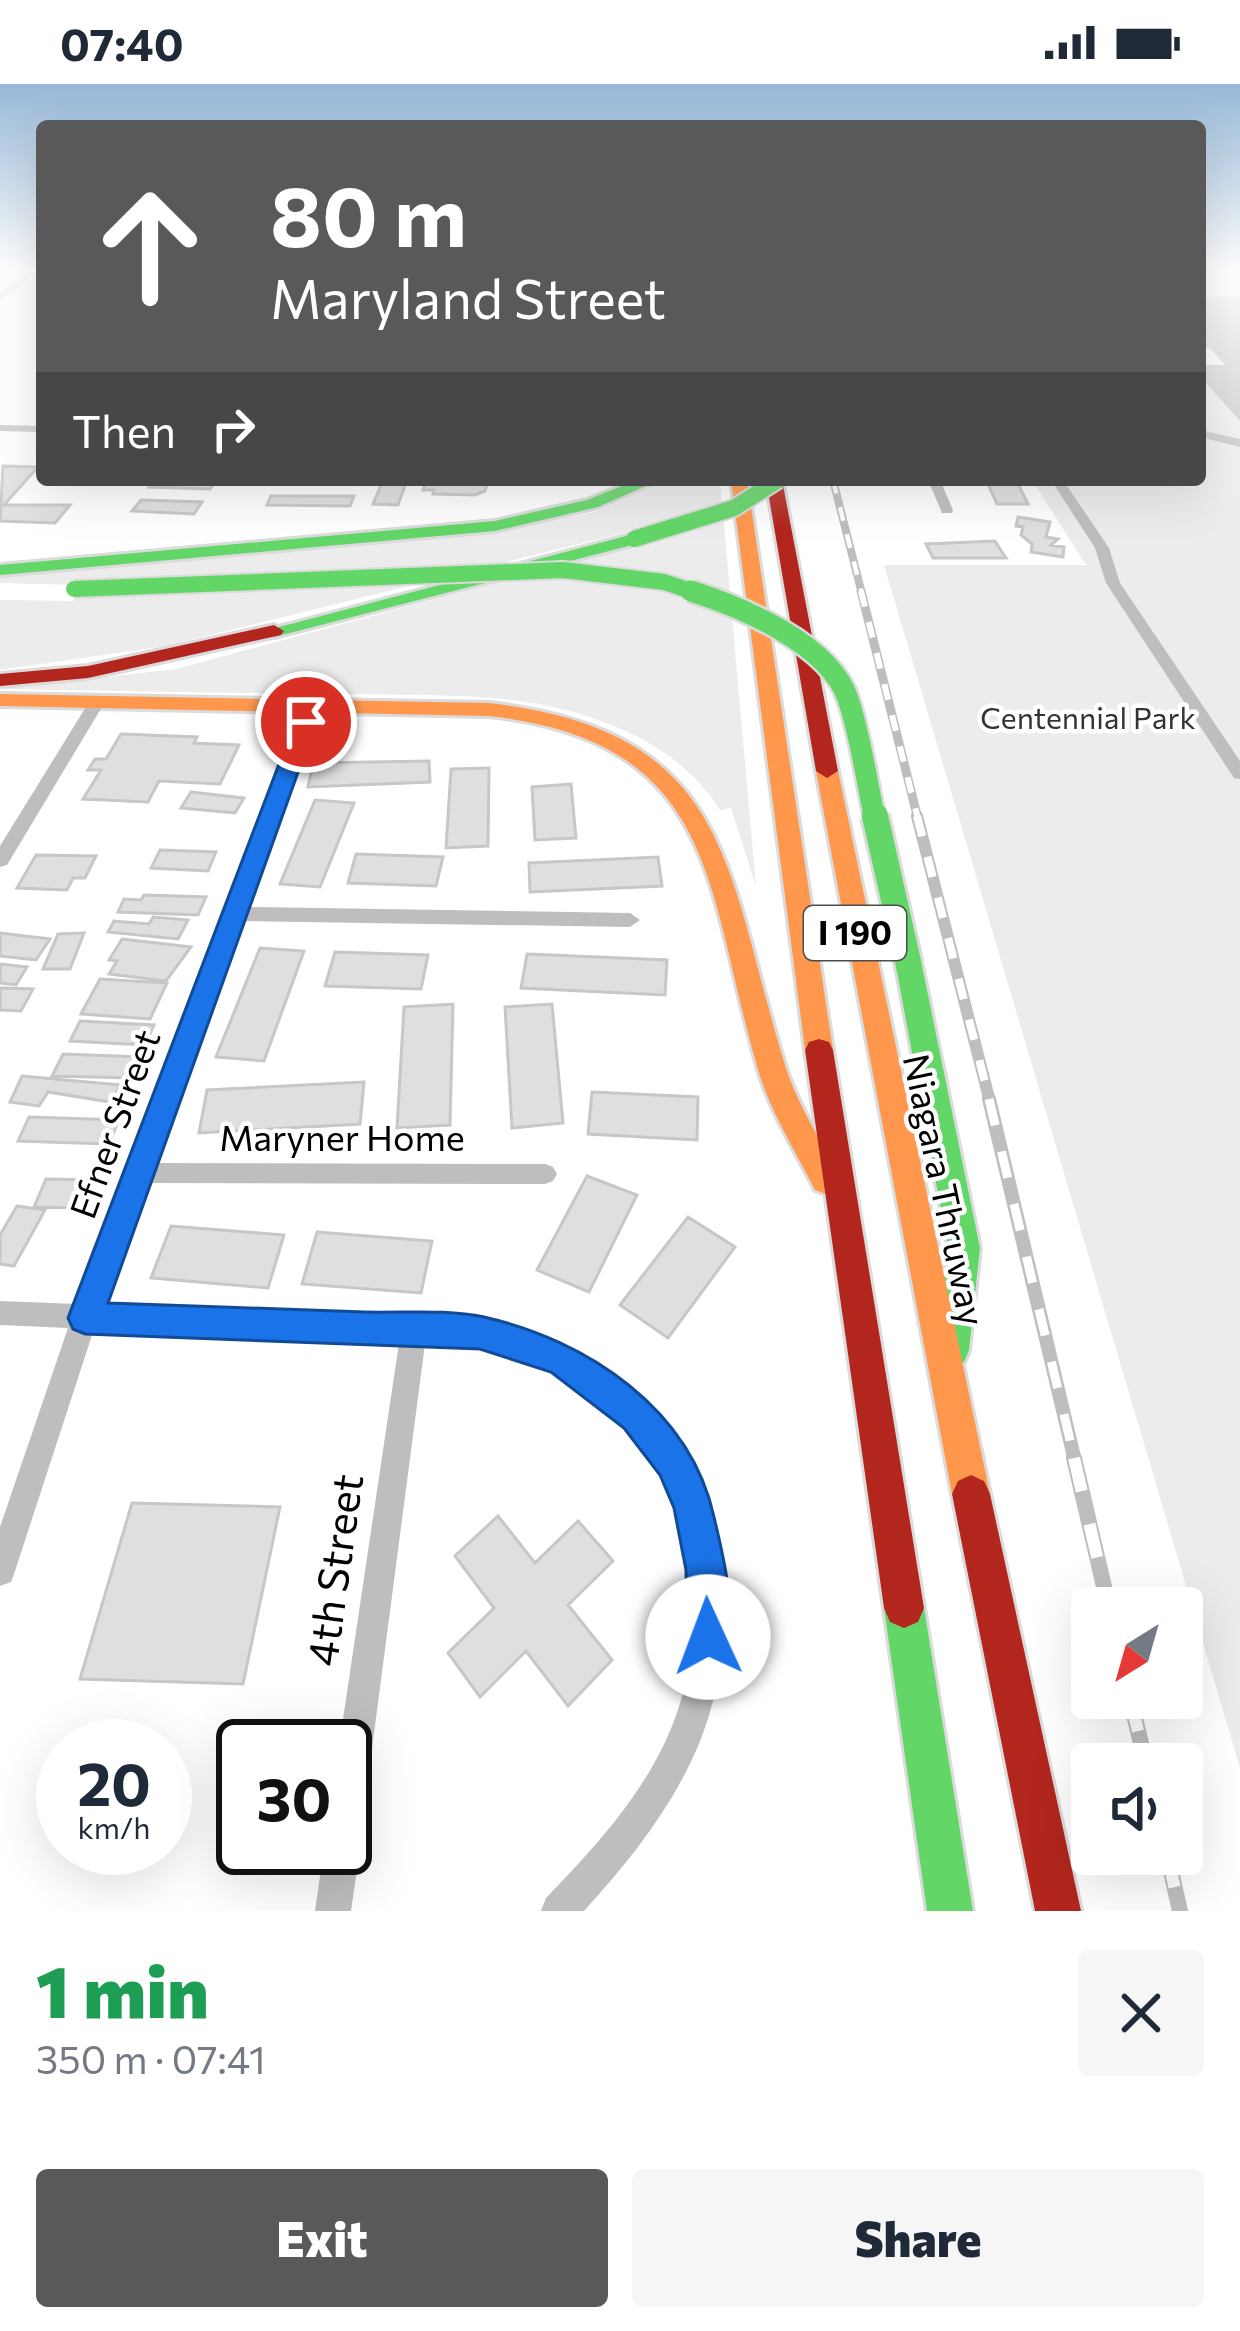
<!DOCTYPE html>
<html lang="en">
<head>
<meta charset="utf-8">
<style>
	body { margin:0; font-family:Commissioner,sans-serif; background:#f6f6f7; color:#1f2937; height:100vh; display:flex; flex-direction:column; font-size:45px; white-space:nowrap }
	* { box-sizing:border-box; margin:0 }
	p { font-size:39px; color:#747a83 }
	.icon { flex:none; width:66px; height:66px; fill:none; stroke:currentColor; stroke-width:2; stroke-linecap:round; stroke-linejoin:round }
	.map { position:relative; height:1827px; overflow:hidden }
	.sheet { display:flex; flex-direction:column; background:#fff; flex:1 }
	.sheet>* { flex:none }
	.guide { position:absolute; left:36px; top:36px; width:1170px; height:366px; border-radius:12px; box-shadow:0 12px 48px #0002; background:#595959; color:#fff; overflow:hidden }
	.needle { width:78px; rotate:217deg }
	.controls { position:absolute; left:1071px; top:1503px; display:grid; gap:24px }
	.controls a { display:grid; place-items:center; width:132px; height:132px; border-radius:12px; background:#fff; box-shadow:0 12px 48px #0002; font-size:60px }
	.speed { position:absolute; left:36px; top:1635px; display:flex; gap:24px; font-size:60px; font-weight:700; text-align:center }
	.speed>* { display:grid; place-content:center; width:156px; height:156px; border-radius:50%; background:#fff; box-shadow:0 12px 48px #0002; line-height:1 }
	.speed small { font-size:30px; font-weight:400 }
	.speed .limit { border:6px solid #111; border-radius:18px; background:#fff; color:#111 }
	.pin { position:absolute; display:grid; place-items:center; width:102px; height:102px; color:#fff; margin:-51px; border:6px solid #fff; border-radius:50%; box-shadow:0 3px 12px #0007 }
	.me { position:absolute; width:132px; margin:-66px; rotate:358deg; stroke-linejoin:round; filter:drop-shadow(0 0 9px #0008) }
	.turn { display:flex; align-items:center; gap:42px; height:252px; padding:0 36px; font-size:54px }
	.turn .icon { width:156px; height:156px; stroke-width:2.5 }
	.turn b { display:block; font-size:84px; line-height:102px }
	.then { display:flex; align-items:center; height:114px; padding:0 36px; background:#0003; gap:24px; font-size:45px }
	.round { display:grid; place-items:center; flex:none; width:126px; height:126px; border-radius:12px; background:#f6f6f7 }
	.overview { display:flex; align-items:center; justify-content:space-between; height:204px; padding:0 36px }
	h1 { font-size:72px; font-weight:800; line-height:90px; color:#1e9e55 }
	.primary-button { display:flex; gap:24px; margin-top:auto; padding:24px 36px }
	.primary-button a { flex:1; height:138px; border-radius:12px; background:#595959; color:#fff; font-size:48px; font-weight:800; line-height:138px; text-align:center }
	.primary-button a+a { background:#f6f6f7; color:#1f2937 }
	.status { display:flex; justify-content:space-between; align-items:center; height:84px; padding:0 60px; background:#fff; direction:ltr }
	.status svg { height:33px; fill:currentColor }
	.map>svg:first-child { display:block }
	.green { fill:#ececec }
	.water { fill:#bfbfbf }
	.building { fill:#dfdfdf; stroke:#c7c7c7; stroke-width:3 }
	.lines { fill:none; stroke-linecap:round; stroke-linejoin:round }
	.fast-casing { stroke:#dbdbdb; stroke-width:6 }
	.slow-casing { stroke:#dbdbdb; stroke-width:6 }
	.jam-casing { stroke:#dbdbdb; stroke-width:6 }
	.street { fill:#bebebe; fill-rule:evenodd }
	.fast { fill:#63d668; fill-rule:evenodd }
	.slow { fill:#ff974d; fill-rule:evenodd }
	.jam { fill:#b3261e; fill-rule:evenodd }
	.rail-far4-casing { stroke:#bebebe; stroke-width:8 }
	.rail-far3-casing { stroke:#bebebe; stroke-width:9 }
	.rail-far2-casing { stroke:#bebebe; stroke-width:12 }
	.rail-far1-casing { stroke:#bebebe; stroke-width:14 }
	.rail-casing { stroke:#bebebe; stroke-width:16 }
	.rail-far4 { stroke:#fff; stroke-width:4.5; stroke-dasharray:14; stroke-linecap:butt }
	.rail-far3 { stroke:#fff; stroke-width:6; stroke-dasharray:16; stroke-linecap:butt }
	.rail-far2 { stroke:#fff; stroke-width:8; stroke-dasharray:21; stroke-linecap:butt }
	.rail-far1 { stroke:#fff; stroke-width:9; stroke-dasharray:27; stroke-linecap:butt }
	.rail { stroke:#fff; stroke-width:12; stroke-dasharray:34; stroke-linecap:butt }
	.fast-bridge-far2-casing { stroke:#dbdbdb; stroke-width:20; stroke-linecap:butt }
	.fast-bridge-far1-casing { stroke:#dbdbdb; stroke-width:26; stroke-linecap:butt }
	.fast-bridge-casing { stroke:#dbdbdb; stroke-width:32; stroke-linecap:butt }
	.fast-bridge-far2 { stroke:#63d668; stroke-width:16 }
	.fast-bridge-far1 { stroke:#63d668; stroke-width:21 }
	.fast-bridge { stroke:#63d668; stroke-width:26 }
	.route { fill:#1a73e8; stroke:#114b97; stroke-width:3 }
	.labels { text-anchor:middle; stroke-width:9; stroke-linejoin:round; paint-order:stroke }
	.far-park-label { font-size:30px; fill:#333; stroke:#fff }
	.shield { fill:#fff; stroke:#4c4c4c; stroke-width:3 }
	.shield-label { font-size:33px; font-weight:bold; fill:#000 }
	.street-label { font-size:36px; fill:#000; stroke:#fff }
	.near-street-label { font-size:42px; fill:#000; stroke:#fff }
</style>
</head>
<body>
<div class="status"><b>07:40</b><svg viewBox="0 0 49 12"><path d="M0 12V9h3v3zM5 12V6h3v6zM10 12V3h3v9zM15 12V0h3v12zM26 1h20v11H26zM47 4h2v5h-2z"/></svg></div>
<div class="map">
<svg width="1240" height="1827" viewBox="0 0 1240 1827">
	<rect width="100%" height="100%" fill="#fff"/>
	<path class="green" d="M1200,294L1240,337V1684L884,481H1086L1032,396H1200Z
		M667,396H720L756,803L731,724L720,726C686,672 630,644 570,627C497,607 416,612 341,610C227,609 114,607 0,605L176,585L642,459L632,447L166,562L0,586V516L73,517L78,501L0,499V491L519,443L595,428Z"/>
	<path class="water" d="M1200,213H1240V337L1200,293V281H1225L1210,264H1200Z"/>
	<path class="building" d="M3,382L38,383L4,421H70L55,439L0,437Z
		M154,396H216L210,405L149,403Z
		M383,396H407L398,421L373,420Z
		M976,396L1017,398L1028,420H997L987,398Z
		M426,398L487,400L485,407L475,411L433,410L434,406H423Z
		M271,412H354L350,422L267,421Z
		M141,416L202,418L194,430L132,427Z
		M1018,433L1050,438L1046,453L1058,455L1051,461L1064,463L1063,473L1031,468L1032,460L1021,451L1023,443L1016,442Z
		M995,457L1006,474H933L926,460Z
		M121,650L197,653L194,659L239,661L220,700L159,697L148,718L83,715L101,686H88L95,675H106Z
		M429,677L430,698L308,703L313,679Z
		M489,684L488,762L446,764L451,685Z
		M571,700L576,754L535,756L532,703Z
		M191,708L244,714L235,729L181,724Z
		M315,716L354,719L320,803L280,800Z
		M160,766L216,768L208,787L151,784Z
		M356,770L443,773L436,802L348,799Z
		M36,771L96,772L85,794H73L67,806L17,804Z
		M658,773L662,802L530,808L529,779Z
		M144,811L206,813L198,831L118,828L124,815L141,816Z
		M153,833L188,836L178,855L108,848L114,837L149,840Z
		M0,849L50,855L36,876L0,872Z
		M84,849L70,885H43L58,850Z
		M122,855L191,863L166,897L109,890L117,877L109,876Z
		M260,864L304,867L264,977L216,973Z
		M335,868L428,871L421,905L325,902Z
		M527,870L667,876L665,911L521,904Z
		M0,880L27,883L16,901L0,899Z
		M100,895L167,899L150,935L81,930Z
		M0,904L33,905L21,927L0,926Z
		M453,920L450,1041L397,1044L404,923Z
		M552,920L563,1039L512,1044L505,923Z
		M80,937L154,941L145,961L70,957Z
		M63,970L141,973L132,994L52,992Z
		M22,992L121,1001L110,1018L48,1008L39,1022L10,1018Z
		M364,998L360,1040L199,1049L207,1006Z
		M592,1008L698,1013L697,1056L588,1050Z
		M29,1033L119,1036L109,1060L18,1057Z
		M587,1092L637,1111L589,1208L537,1186Z
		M46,1095L95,1096L84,1124L34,1123Z
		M17,1122L45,1126L14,1182L0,1180V1151Z
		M688,1133L735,1163L668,1254L620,1221Z
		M171,1142L284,1151L268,1204L151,1194Z
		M317,1148L432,1157L421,1209L302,1200Z
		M132,1419L280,1423L243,1600L80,1595Z
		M498,1432L535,1479L578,1437L613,1477L568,1521L612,1576L568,1622L526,1567L480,1613L448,1569L494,1524L455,1472Z"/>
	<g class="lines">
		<defs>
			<path id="fast" d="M637,396H659L598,423L495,447L0,491V481L495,437L587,416Z
				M634,450L640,451V459L274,553L264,547Z
				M909,872L922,882L980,1164L969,1266L964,1278L952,1283L940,1278L935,1266L948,1164L896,882Z
				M904,1504L918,1510L924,1524L973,1827H927L884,1524L890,1510Z"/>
			<path id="slow" d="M731,396H747L833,966L829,974H809L805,966Z
				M0,610L489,619C734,647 725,787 785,981C798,1023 823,1058 841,1097L837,1106L826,1110L815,1106C795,1066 769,1026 757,982C705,802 718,658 489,632L0,622Z
				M827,680L838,687L990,1410L984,1423L971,1429L958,1423L952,1410L816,687Z"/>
			<path id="jam" d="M766,396H782L838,687L827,694L816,687Z
				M274,541L284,547L281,551L88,594L0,602V590L88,582Z
				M819,955L829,958L833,966L924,1524L918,1538L904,1544L890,1538L884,1524L805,966L809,958Z
				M971,1391L984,1397L990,1410L1081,1827H1035L952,1410L958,1397Z"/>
		</defs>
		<use href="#fast" class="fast-casing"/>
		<use href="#slow" class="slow-casing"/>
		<use href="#jam" class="jam-casing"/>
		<path class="street" d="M26,188H36L0,217V209Z
			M0,341L42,342V348L0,347Z
			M1200,346L1240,355V363L1200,353Z
			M928,396H940L953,426L952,429H942Z
			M1051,396H1063L1109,464L1120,499L1240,677V695L1234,694L1106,499L1095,464Z
			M97,613L105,618L7,781L0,783V762L89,618Z
			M311,619L319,624L247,823L630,829L640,836L630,843L242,837L154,1079L545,1080L553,1083L557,1090L553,1097L545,1100L147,1099L103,1221C194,1225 285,1229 377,1232C414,1234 458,1230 495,1238C674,1279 760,1457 710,1628C688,1704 636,1770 584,1827H541L546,1814C596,1762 648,1706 674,1637C723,1510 678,1333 542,1279C503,1263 466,1262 425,1260L362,1741L355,1754L360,1764L351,1827H315L324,1764H345V1662H339L399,1259L94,1245L15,1487L11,1498L0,1502V1443L68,1244L0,1241V1217L77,1220L303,624Z"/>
		<use href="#fast" class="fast"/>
		<use href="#slow" class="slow"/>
		<use href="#jam" class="jam"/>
		<defs>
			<path id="rail-far4" d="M833,396L862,510"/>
			<path id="rail-far3" d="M861,507L918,735"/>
			<path id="rail-far2" d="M917,732L990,1018"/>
			<path id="rail-far1" d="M989,1015L1075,1377"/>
			<path id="rail" d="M1074,1374L1109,1524
				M1130,1614L1146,1680
				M1167,1770L1180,1827"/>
		</defs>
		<use href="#rail-far4" class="rail-far4-casing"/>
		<use href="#rail-far3" class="rail-far3-casing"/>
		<use href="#rail-far2" class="rail-far2-casing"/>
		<use href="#rail-far1" class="rail-far1-casing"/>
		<use href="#rail" class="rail-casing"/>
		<use href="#rail-far4" class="rail-far4"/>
		<use href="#rail-far3" class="rail-far3"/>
		<use href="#rail-far2" class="rail-far2"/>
		<use href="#rail-far1" class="rail-far1"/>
		<use href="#rail" class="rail"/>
		<defs>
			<path id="fast-bridge-far2" d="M634,455L734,424L778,396
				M74,505L563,486L664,498L700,510"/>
			<path id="fast-bridge-far1" d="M691,507C741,523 830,560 848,615C861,653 866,695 875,735"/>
			<path id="fast-bridge" d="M875,732L909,882"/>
		</defs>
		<use href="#fast-bridge-far2" class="fast-bridge-far2-casing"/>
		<use href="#fast-bridge-far1" class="fast-bridge-far1-casing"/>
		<use href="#fast-bridge" class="fast-bridge-casing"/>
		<use href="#fast-bridge-far2" class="fast-bridge-far2"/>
		<use href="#fast-bridge-far1" class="fast-bridge-far1"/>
		<use href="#fast-bridge" class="fast-bridge"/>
	</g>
	<linearGradient id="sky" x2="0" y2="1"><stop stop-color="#97b8d8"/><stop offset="0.42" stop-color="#fff"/><stop offset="1" stop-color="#fff" stop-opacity="0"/></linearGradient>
	<rect width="1240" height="444" fill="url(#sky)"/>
	<path class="route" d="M306,632L316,638L108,1219C194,1222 279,1225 365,1228C403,1229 447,1225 484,1233C586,1256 690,1324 714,1433C723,1473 739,1528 722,1568L708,1574L693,1568L687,1553L686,1486L674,1424L660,1391L624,1344L551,1288L480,1265L85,1250L73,1245L68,1234L295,638Z"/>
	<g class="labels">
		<g class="far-park-label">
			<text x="1088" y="645">Centennial Park</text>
		</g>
		<rect class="shield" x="804" y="822" width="102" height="54" rx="9"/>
		<g class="shield-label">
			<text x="855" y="861">I 190</text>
		</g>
		<g class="street-label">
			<text transform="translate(115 1040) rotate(-70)" y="13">Efner Street</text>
			<text x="342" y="1067">Maryner Home</text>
			<text transform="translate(944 1106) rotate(78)" y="13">Niagara Thruway</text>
		</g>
		<g class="near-street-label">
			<text transform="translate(335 1486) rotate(-82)" y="15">4th Street</text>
		</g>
	</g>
</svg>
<div class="controls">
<a><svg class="needle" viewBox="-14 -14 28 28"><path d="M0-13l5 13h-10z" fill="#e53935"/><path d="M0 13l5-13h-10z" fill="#747a83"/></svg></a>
<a><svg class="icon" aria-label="sound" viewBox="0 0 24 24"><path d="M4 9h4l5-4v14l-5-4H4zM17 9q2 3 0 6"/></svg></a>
</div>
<div class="speed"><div>20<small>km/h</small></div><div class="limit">30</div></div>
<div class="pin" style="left:306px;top:638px;background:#d93025"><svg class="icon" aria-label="arrive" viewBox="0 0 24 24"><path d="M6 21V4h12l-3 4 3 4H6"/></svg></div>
<svg class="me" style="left:708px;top:1553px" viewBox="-20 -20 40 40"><circle r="19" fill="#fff"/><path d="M0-13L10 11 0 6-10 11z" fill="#1a73e8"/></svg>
<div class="guide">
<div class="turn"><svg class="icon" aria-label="ahead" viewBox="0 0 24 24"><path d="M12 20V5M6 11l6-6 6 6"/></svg><div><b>80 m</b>Maryland Street</div></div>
<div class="then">Then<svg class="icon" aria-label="right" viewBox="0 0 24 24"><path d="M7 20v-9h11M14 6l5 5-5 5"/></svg></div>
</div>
</div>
<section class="sheet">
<div class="overview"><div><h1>1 min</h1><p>350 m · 07:41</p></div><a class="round"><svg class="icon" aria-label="close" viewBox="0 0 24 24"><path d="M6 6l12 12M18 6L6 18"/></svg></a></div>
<div class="primary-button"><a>Exit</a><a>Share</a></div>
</section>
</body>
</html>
